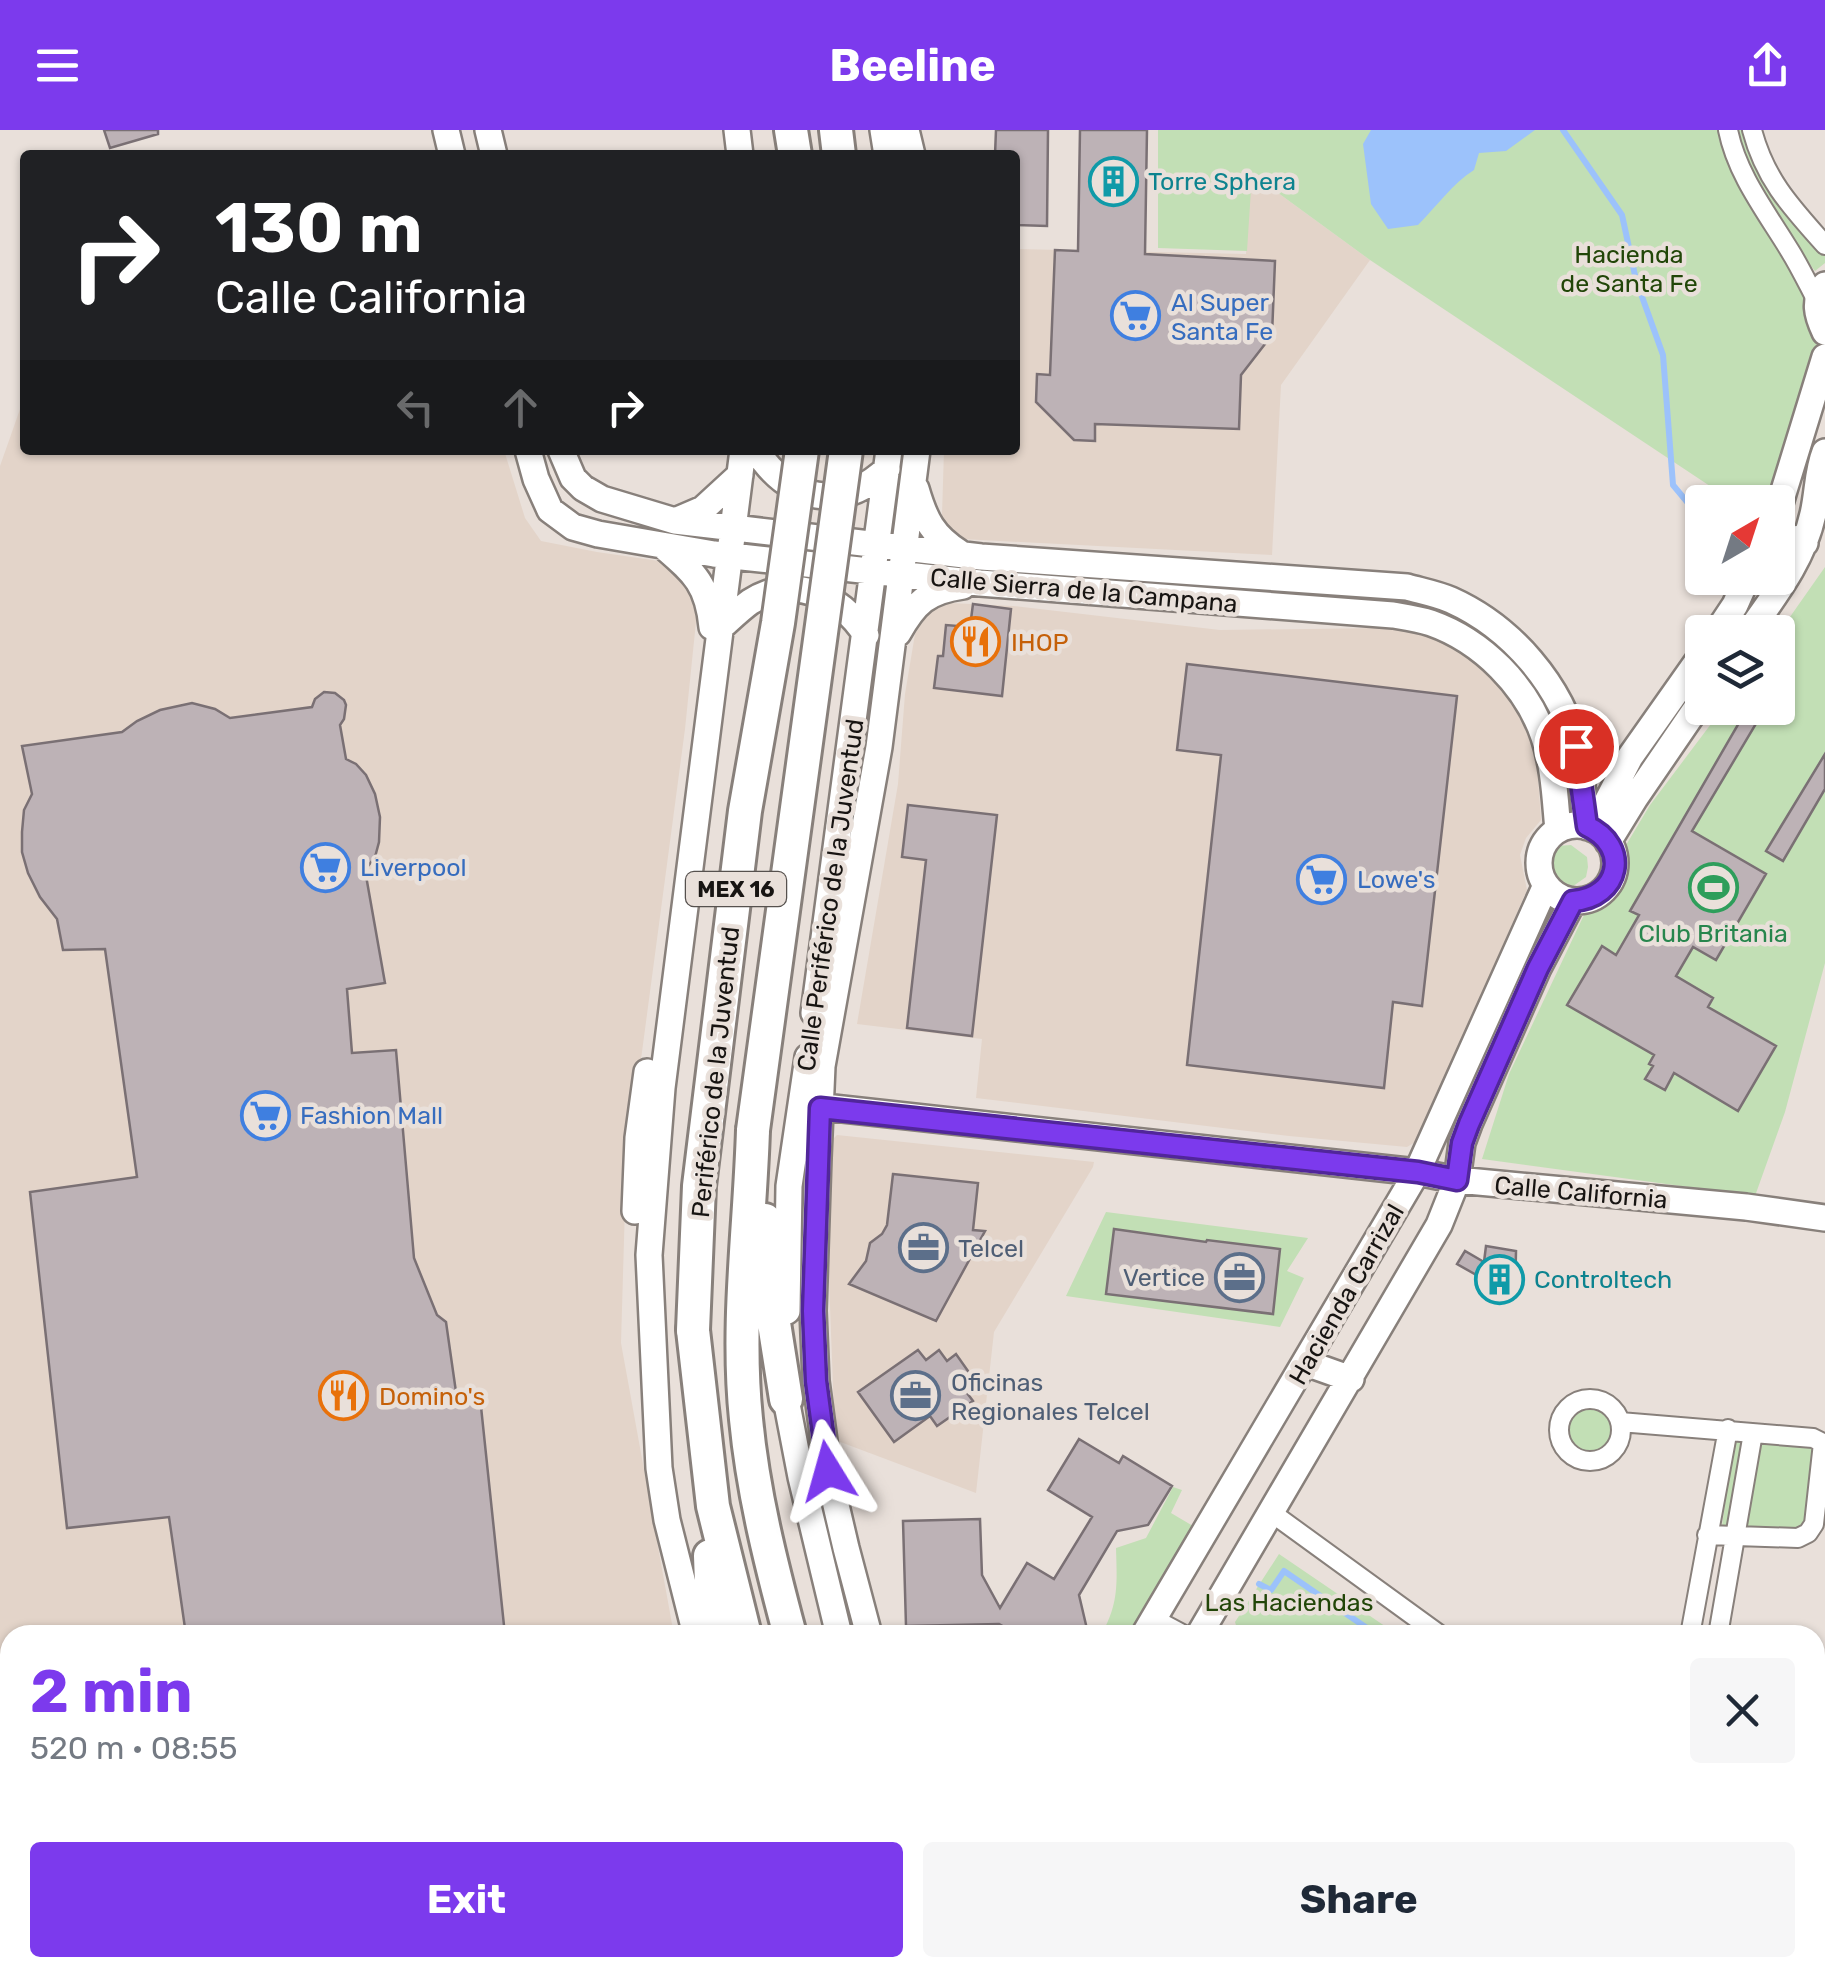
<!DOCTYPE html>
<html lang="en">
<head>
<meta charset="utf-8">
<style>
	body { margin:0; font-family:Rubik,sans-serif; background:#f6f6f7; color:#1f2937; height:100vh; display:flex; flex-direction:column; font-size:38px; white-space:nowrap }
	* { box-sizing:border-box; margin:0 }
	p { font-size:32px; color:#747a83 }
	.icon { flex:none; width:55px; height:55px; fill:none; stroke:currentColor; stroke-width:2; stroke-linecap:round; stroke-linejoin:round }
	.map { position:relative; flex:1; overflow:hidden }
	.drawer { position:absolute; left:0px; top:1495px; width:1825px; height:352px; display:flex; flex-direction:column; background:#fff; border-radius:30px 30px 0 0; box-shadow:0 2px 8px #0004 }
	.drawer>* { flex:none }
	.hud { position:absolute; left:20px; top:20px; width:1000px; height:305px; border-radius:10px; box-shadow:0 2px 8px #0004; background:#202124; color:#fff; overflow:hidden }
	.needle { width:65px; rotate:39deg }
	.controls { position:absolute; left:1685px; top:355px; display:grid; gap:20px }
	.controls a { display:grid; place-items:center; width:110px; height:110px; border-radius:10px; background:#fff; box-shadow:0 2px 8px #0004; font-size:50px }
	.pin { position:absolute; display:grid; place-items:center; width:85px; height:85px; color:#fff; margin:-42px; border:5px solid #fff; border-radius:50%; box-shadow:0 2px 10px #0007 }
	.me { position:absolute; width:110px; margin:-55px; rotate:352deg; stroke-linejoin:round; filter:drop-shadow(0 0 8px #0008) }
	.turn { display:flex; align-items:center; gap:35px; height:210px; padding:0 30px; font-size:45px }
	.turn .icon { width:130px; height:130px; stroke-width:2.5 }
	.turn b { display:block; font-size:70px; line-height:85px }
	.lanes { display:flex; align-items:center; height:95px; padding:0 30px; background:#0003; justify-content:center; gap:50px; direction:ltr }
	.lanes .off { opacity:.35 }
	.round { display:grid; place-items:center; flex:none; width:105px; height:105px; border-radius:10px; background:#f6f6f7 }
	.head { display:flex; align-items:center; justify-content:space-between; height:170px; padding:0 30px }
	h1 { font-size:60px; font-weight:700; line-height:75px; color:#7c3aed }
	.cta { display:flex; gap:20px; margin-top:auto; padding:20px 30px }
	.cta a { flex:1; height:115px; border-radius:10px; background:#7c3aed; color:#fff; font-size:40px; font-weight:700; line-height:115px; text-align:center }
	.cta a+a { background:#f6f6f7; color:#1f2937 }
	header { display:flex; justify-content:space-between; align-items:center; height:130px; padding:0 30px; background:#7c3aed; color:#fff; font-size:45px; font-weight:700 }
	.map>svg:first-child { display:block }
	.built { fill:#e3d4c9 }
	.green { fill:#c2dfb5 }
	.water { fill:#9cc2fb }
	.lines { fill:none; stroke-linecap:round; stroke-linejoin:round }
	.stream { stroke:#9cc2fb; stroke-width:6 }
	.building { fill:#bdb2b6; stroke:#7a7074; stroke-width:2.5 }
	.street-casing { stroke:#88807b; stroke-width:22 }
	.secondary-casing { stroke:#88807b; stroke-width:30 }
	.highway-casing { stroke:#88807b; stroke-width:38 }
	.street { stroke:#fff; stroke-width:18 }
	.secondary { stroke:#fff; stroke-width:25 }
	.highway { stroke:#fff; stroke-width:32 }
	.highway-bridge-casing { stroke:#88807b; stroke-width:38; stroke-linecap:butt }
	.highway-bridge { stroke:#fff; stroke-width:32 }
	.route-casing { stroke:#51269a; stroke-width:25 }
	.route { stroke:#7c3aed; stroke-width:18 }
	.labels { text-anchor:middle; stroke-width:9; stroke-linejoin:round; paint-order:stroke }
	.shield { fill:#e9e0da; stroke:#56514e; stroke-width:2.5 }
	.shield-label { font-size:22px; font-weight:bold; fill:#171412 }
	.culture-label { font-size:25px; fill:#0d838f; stroke:#e9e0da; text-anchor:start }
	.park-label { font-size:25px; fill:#214608; stroke:#e9e0da }
	.shop-label { font-size:25px; fill:#366cbe; stroke:#e9e0da; text-anchor:start }
	.street-label { font-size:25px; fill:#171412; stroke:#e9e0da }
	.food-label { font-size:25px; fill:#c56008; stroke:#e9e0da; text-anchor:start }
	.leisure-label { font-size:25px; fill:#27864d; stroke:#e9e0da }
	.service-label { font-size:25px; fill:#4e5e75; stroke:#e9e0da; text-anchor:start }
</style>
</head>
<body>
<header><svg class="icon" aria-label="menu" viewBox="0 0 24 24"><path d="M4 6h16M4 12h16M4 18h16"/></svg>Beeline<svg class="icon" aria-label="share" viewBox="0 0 24 24"><path d="M12 15V3M7 8l5-5 5 5M5 13v7h14v-7"/></svg></header>
<div class="map">
<svg width="1825" height="1846" viewBox="0 0 1825 1846">
	<rect width="100%" height="100%" fill="#e9e0da"/>
	<path class="built" d="M1251,43L1370,130L1281,255L1272,425L962,409L945,395L942,385L944,320H1015V119L1246,124Z
		M25,265V320H504L525,388L541,411L597,422L659,431L686,450L697,482L685,599L626,1042L621,1213L674,1505H10V1716L0,1693V336Z
		M950,473L1013,476L1220,500L1382,498L1426,503L1460,521L1491,546L1517,581L1531,608L1537,634L1541,690L1526,708L1520,725L1527,760L1417,1011L1407,1017L1289,1006L976,968L982,909L857,894L898,654L905,564L915,504L928,483Z
		M837,1005L1094,1032L1093,1037L994,1202L976,1363L835,1310L829,1149V1039L832,1010Z
		M75,1838H655L657,1846H81Z"/>
	<path class="green" d="M1158,0H1723L1825,202L1810,301L1778,372H1734L1370,130L1252,44L1247,121L1158,118Z
		M1733,0H1749L1804,105L1825,126V133L1815,141L1801,123L1746,36Z
		M1825,437V833L1785,982L1755,1066L1482,1029L1509,944L1583,787L1650,675L1723,578H1778V504Z
		M1344,458L1444,475L1484,497L1543,560L1567,618L1575,674L1571,681L1564,680L1492,517L1345,469Z
		M1571,715L1587,727L1588,737L1586,747L1569,759L1557,756L1545,747L1546,726L1557,716Z
		M1106,1082L1308,1108L1287,1141L1304,1148L1280,1197L1066,1166Z
		M1576,1276L1603,1277L1618,1293V1306L1603,1325L1582,1329L1565,1315L1562,1295Z
		M1734,1306L1809,1316L1814,1322L1807,1394L1800,1400L1722,1396Z
		M1173,1357L1182,1360L1171,1383L1193,1396L1130,1505H1101C1119,1474 1117,1453 1116,1418L1146,1408Z
		M1279,1424L1398,1505H1239L1235,1492Z
		M1815,1572L1825,1576V1732L1815,1731Z"/>
	<path class="water" d="M1371,0H1535L1506,21L1479,23L1474,40C1452,54 1437,76 1418,95L1388,99L1371,74L1363,14Z"/>
	<g class="lines">
		<path class="stream" d="M1563,0L1622,85L1636,150L1663,225L1673,355L1702,390
			M1259,1454L1271,1460L1284,1441L1377,1505
			M1815,1583L1825,1587"/>
	</g>
	<path class="building" d="M104,0H158V4L110,18Z
		M996,0H1048L1047,96L1015,95V25H995Z
		M1080,0H1147L1145,124L1275,131L1272,205L1241,245L1239,299L1095,294V311L1074,310L1036,272L1037,244L1050,245L1055,120L1078,121Z
		M973,474L1011,479L1002,566L934,558L938,526H943L946,495L970,497Z
		M1187,534L1457,566L1422,876L1393,872L1384,958L1187,935L1221,625L1177,620Z
		M324,562L335,563L344,570L346,575L344,589L340,595L346,629L356,634L366,645L375,664L380,687L379,712L375,727L365,740L385,853L347,859L352,923L396,920L414,1128L437,1185L446,1192L457,1269L480,1267L505,1505H186L169,1387L67,1398L30,1062L137,1047L105,819L63,820L57,789L40,767L28,743L22,722V702L24,680L32,664L22,616L122,602L137,591L160,580L192,573L215,579L230,588L312,577L315,569Z
		M1747,579L1760,587L1692,701L1766,744L1716,830L1693,817L1676,846L1713,868L1708,877L1776,916L1738,981L1674,943L1665,960L1645,949L1653,936L1649,934L1654,925L1567,875L1602,816L1616,825L1639,785L1630,781Z
		M1825,624V659L1783,731L1766,721Z
		M908,675L997,685L972,906L907,898L926,730L902,727Z
		M893,1044L978,1053L973,1100L985,1101L936,1191L849,1154L866,1131L870,1113L882,1104L887,1095Z
		M1114,1099L1206,1112L1207,1110L1280,1119L1273,1184L1106,1164Z
		M1486,1116L1516,1121L1515,1167L1457,1134L1465,1121L1484,1132Z
		M918,1220L926,1230L939,1220L947,1231L956,1224L975,1251L964,1259L973,1271L937,1296L930,1286L894,1312L858,1262Z
		M1079,1309L1119,1333L1123,1326L1172,1356L1148,1395L1117,1401L1079,1465L1087,1499L1084,1505H1018L999,1494L906,1496L903,1391L980,1389L982,1445L1000,1478L1027,1433L1054,1449L1092,1387L1048,1360Z"/>
	<g class="lines">
		<defs>
			<path id="street" d="M1728,0C1737,45 1767,83 1790,121C1800,137 1808,154 1817,171
				M1752,0C1765,50 1792,78 1825,115
				M1559 1300a31 31 0 1 1 62 0a31 31 0 1 1-62 0Z
				M1620,1292L1813,1308L1823,1313L1814,1394L1808,1403L1798,1408L1707,1405
				M1272,1383L1440,1505
				M1154,1489L1184,1505
				M1690,1505L1728,1299
				M1718,1505L1753,1303
				M1815,1550L1825,1552
				M1823,1758L1825,1768
				M1263,1838V1846
				M1624,1838L1625,1846
				M1281,1846L1282,1838"/>
			<path id="secondary" d="M446,0L452,25
				M488,0L494,25
				M737,0L740,25
				M883,0L887,25
				M906,0L912,25
				M1825,155C1813,171 1817,185 1825,202
				M528,320L536,349L550,380L573,397L598,404L714,424L980,453L1393,485C1405,487 1419,489 1431,493C1482,511 1527,556 1544,607C1554,637 1555,669 1558,700
				M561,320L573,348L583,358L602,369L675,391L981,427L1407,457C1421,461 1437,464 1451,470C1511,497 1562,555 1577,620C1582,645 1583,671 1587,697
				M756,320C790,372 841,382 887,339
				M916,359C925,390 933,406 960,423
				M1778,380L1825,227
				M675,391L703,379L740,345
				M1778,403L1805,413
				M662,415C693,442 708,453 712,497
				M720,498C729,490 739,480 750,472C794,444 840,465 866,505
				M1717,502L1735,475L1747,448
				M1749,502C1775,465 1803,430 1813,384C1818,363 1817,342 1825,322
				M898,503C915,473 927,461 963,456
				M1539 733a38 38 0 1 1 76 0a38 38 0 1 1-76 0Z
				M1593,699L1630,627L1702,525
				M1608,712L1635,668L1702,570
				M814,883L889,320
				M806,975L1417,1042L1457,1050L1746,1077L1825,1088
				M635,1081L638,1008L647,942
				M787,1181L789,1056L808,927
				M1306,1233L1351,1249
				M786,1251V1269L801,1347L839,1505
				M696,1505L667,1390L659,1338L649,1125L662,958L743,320
				M869,1505L846,1418L828,1341L816,1251L813,1181L818,1028L822,936L879,617L917,320
				M1144,1505L1417,1042L1546,755
				M1199,1505L1439,1095L1457,1050L1462,1013L1469,994L1538,838L1573,771
				M0,1802L10,1822
				M19,1838L24,1846
				M794,1838L796,1846
				M931,1838L933,1846
				M960,1838L962,1846
				M1002,1846L1007,1838"/>
			<path id="highway" d="M791,0L795,25
				M836,0L839,25
				M753,1000C750,1096 736,1193 746,1289C753,1363 771,1434 790,1505
				M765,1090L774,1193L786,1269
				M693,1200L713,1376L745,1505
				M710,1426L713,1505
				M839,1838L841,1846
				M879,1838L881,1846"/>
		</defs>
		<use href="#street" class="street-casing"/>
		<use href="#secondary" class="secondary-casing"/>
		<use href="#highway" class="highway-casing"/>
		<use href="#street" class="street"/>
		<use href="#secondary" class="secondary"/>
		<use href="#highway" class="highway"/>
		<defs>
			<path id="highway-bridge" d="M753,1000L846,320
				M693,1200L699,1056L745,681L778,493L802,320"/>
		</defs>
		<use href="#highway-bridge" class="highway-bridge-casing"/>
		<use href="#highway-bridge" class="highway-bridge"/>
	</g>
	<g class="lines">
		<defs>
			<path id="route" d="M828,1341L816,1251L813,1181L820,978L1418,1042L1457,1050L1462,1013L1469,994L1538,838L1573,771C1620,768 1631,716 1587,696L1576,616"/>
		</defs>
		<use href="#route" class="route-casing"/>
		<use href="#route" class="route"/>
	</g>
	<defs>
		<symbol id="building-ring" viewBox="-11 -11 22 22"><circle r="9.5" fill="#e9e0da" stroke="#0f9aa8" stroke-width="1.5"/><path d="M-4-6H4V6H1V3H-1V6H-4ZM-2.5-4.3h1.7v1.8h-1.7ZM.8-4.3h1.7v1.8H.8ZM-2.5-1h1.7V.8h-1.7ZM.8-1h1.7V.8H.8Z" fill="#0f9aa8"/></symbol>
		<symbol id="supermarket-ring" viewBox="-11 -11 22 22"><circle r="9.5" fill="#e9e0da" stroke="#3f7fe0" stroke-width="1.5"/><path d="M-6-5.5h2.5l.6 2H6L4.5 2H-2.5L-4.4-4H-6ZM-1.5 3.2a1.3 1.3 0 1 0 .1 0ZM3 3.2a1.3 1.3 0 1 0 .1 0Z" fill="#3f7fe0"/></symbol>
		<symbol id="restaurant-ring" viewBox="-11 -11 22 22"><circle r="9.5" fill="#e9e0da" stroke="#e8710a" stroke-width="1.5"/><path d="M-5-6h1v4h1v-4h1v4h1v-4h1v5L-1.5 .5V6h-2V.5L-5-1ZM5-6V6H3V1.5H1.5Q1.5-4 5-6Z" fill="#e8710a"/></symbol>
		<symbol id="stadium-ring" viewBox="-11 -11 22 22"><circle r="9.5" fill="#e9e0da" stroke="#2e9e5b" stroke-width="1.5"/><path d="M0-5a6.5 5 0 1 0 0 10a6.5 5 0 1 0 0-10ZM-3.5-1.8h7v3.6h-7Z" fill="#2e9e5b"/></symbol>
		<symbol id="office-ring" viewBox="-11 -11 22 22"><circle r="9.5" fill="#e9e0da" stroke="#5c6f8a" stroke-width="1.5"/><path d="M-6-3h4V-5.5h4V-3h4V5H-6ZM-1-4.5V-3h2v-1.5ZM-6 0V1H6V0Z" fill="#5c6f8a"/></symbol>
	</defs>
	<g fill-rule="evenodd">
		<use href="#building-ring" x="1086" y="24" width="55" height="55"/>
		<use href="#supermarket-ring" x="1108" y="158" width="55" height="55"/>
		<use href="#restaurant-ring" x="948" y="484" width="55" height="55"/>
		<use href="#supermarket-ring" x="298" y="710" width="55" height="55"/>
		<use href="#supermarket-ring" x="1294" y="722" width="55" height="55"/>
		<use href="#stadium-ring" x="1686" y="730" width="55" height="55"/>
		<use href="#supermarket-ring" x="238" y="958" width="55" height="55"/>
		<use href="#office-ring" x="896" y="1090" width="55" height="55"/>
		<use href="#office-ring" x="1212" y="1120" width="55" height="55"/>
		<use href="#building-ring" x="1472" y="1122" width="55" height="55"/>
		<use href="#restaurant-ring" x="316" y="1238" width="55" height="55"/>
		<use href="#office-ring" x="888" y="1238" width="55" height="55"/>
	</g>
	<g class="labels">
		<rect class="shield" x="686" y="742" width="100" height="34" rx="8"/>
		<g class="shield-label">
			<text x="736" y="767">MEX 16</text>
		</g>
		<g class="culture-label">
			<text x="1148" y="60">Torre Sphera</text>
			<text x="1534" y="1158">Controltech</text>
		</g>
		<g class="park-label">
			<text x="1629" y="133">Hacienda<tspan x="1629" dy="29">de Santa Fe</tspan></text>
			<text x="1289" y="1481">Las Haciendas</text>
		</g>
		<g class="shop-label">
			<text x="1171" y="181">Al Super<tspan x="1171" dy="29">Santa Fe</tspan></text>
			<text x="360" y="746">Liverpool</text>
			<text x="1357" y="758">Lowe's</text>
			<text x="300" y="994">Fashion Mall</text>
		</g>
		<g class="street-label">
			<text transform="translate(1084 460) rotate(5)" y="9">Calle Sierra de la Campana</text>
			<text transform="translate(830 765) rotate(-82)" y="9">Calle Periférico de la Juventud</text>
			<text transform="translate(715 942) rotate(-84)" y="9">Periférico de la Juventud</text>
			<text transform="translate(1581 1062) rotate(5)" y="9">Calle California</text>
			<text transform="translate(1346 1164) rotate(-60)" y="9">Hacienda Carrizal</text>
		</g>
		<g class="food-label">
			<text x="1011" y="521">IHOP</text>
			<text x="379" y="1275">Domino's</text>
		</g>
		<g class="leisure-label">
			<text x="1713" y="812">Club Britania</text>
		</g>
		<g class="service-label">
			<text x="958" y="1127">Telcel</text>
			<text x="1205" y="1156" text-anchor="end">Vertice</text>
			<text x="951" y="1261">Oficinas<tspan x="951" dy="29">Regionales Telcel</tspan></text>
		</g>
	</g>
</svg>
<div class="controls">
<a><svg class="needle" viewBox="-14 -14 28 28"><path d="M0-13l5 13h-10z" fill="#e53935"/><path d="M0 13l5-13h-10z" fill="#747a83"/></svg></a>
<a><svg class="icon" aria-label="layers" viewBox="0 0 24 24"><path d="M12 4l9 5-9 5-9-5zM3 14l9 5 9-5"/></svg></a>
</div>
<div class="pin" style="left:1576px;top:616px;background:#d93025"><svg class="icon" aria-label="arrive" viewBox="0 0 24 24"><path d="M6 21V4h12l-3 4 3 4H6"/></svg></div>
<svg class="me" style="left:828px;top:1341px" viewBox="-20 -20 40 40"><path d="M0-17L14 15 0 8-14 15z" fill="#7c3aed" stroke="#fff" stroke-width="4"/></svg>
<div class="hud">
<div class="turn"><svg class="icon" aria-label="right" viewBox="0 0 24 24"><path d="M7 20v-9h11M14 6l5 5-5 5"/></svg><div><b>130 m</b>Calle California</div></div>
<div class="lanes"><svg class="icon off" aria-label="left" viewBox="0 0 24 24"><path d="M17 20v-9H6M10 6l-5 5 5 5"/></svg><svg class="icon off" aria-label="ahead" viewBox="0 0 24 24"><path d="M12 20V5M6 11l6-6 6 6"/></svg><svg class="icon" aria-label="right" viewBox="0 0 24 24"><path d="M7 20v-9h11M14 6l5 5-5 5"/></svg></div>
</div>
<section class="drawer">
<div class="head"><div><h1>2 min</h1><p>520 m · 08:55</p></div><a class="round"><svg class="icon" aria-label="close" viewBox="0 0 24 24"><path d="M6 6l12 12M18 6L6 18"/></svg></a></div>
<div class="cta"><a>Exit</a><a>Share</a></div>
</section>
</div>
</body>
</html>
